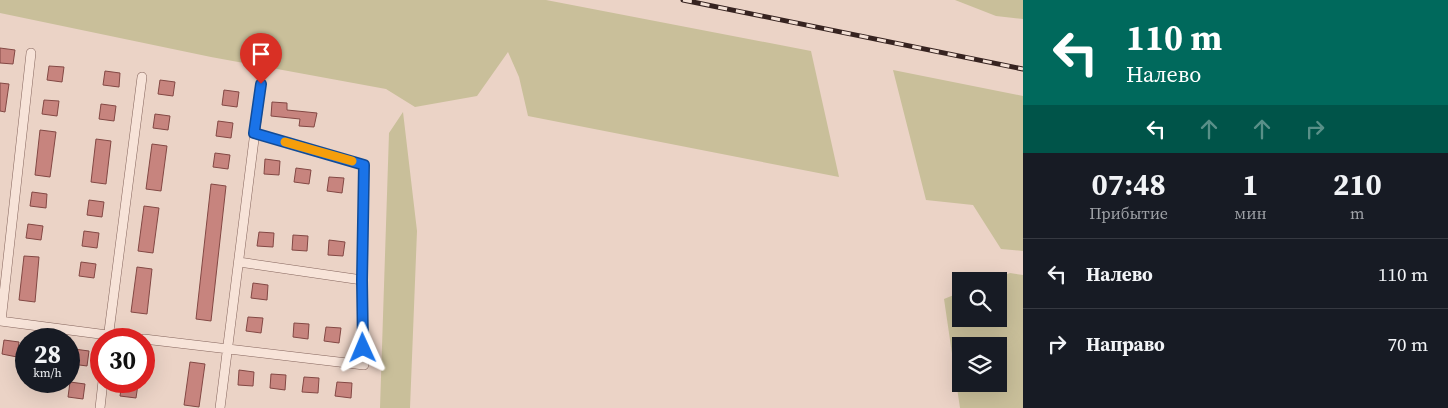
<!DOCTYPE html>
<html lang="ru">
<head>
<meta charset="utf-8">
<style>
	body { margin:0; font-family:"Source Serif 4",serif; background:#20242c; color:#f1f3f6; height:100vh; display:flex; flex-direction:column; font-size:19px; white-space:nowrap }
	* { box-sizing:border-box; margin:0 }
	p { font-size:16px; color:#9ea1a6 }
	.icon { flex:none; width:28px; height:28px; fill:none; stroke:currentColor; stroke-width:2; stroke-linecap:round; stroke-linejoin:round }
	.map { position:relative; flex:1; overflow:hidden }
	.details { display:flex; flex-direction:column; background:#171b24; width:425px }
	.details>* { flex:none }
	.top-card { background:#00695c; color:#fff; overflow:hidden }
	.controls { position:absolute; left:952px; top:272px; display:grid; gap:10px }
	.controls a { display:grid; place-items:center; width:55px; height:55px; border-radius:0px; background:#171b24; box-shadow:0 5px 20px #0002; font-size:25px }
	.speed { position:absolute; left:15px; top:328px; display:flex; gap:10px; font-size:25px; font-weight:700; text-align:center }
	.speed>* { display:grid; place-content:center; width:65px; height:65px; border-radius:50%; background:#171b24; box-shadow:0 5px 20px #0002; line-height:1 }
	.speed small { font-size:12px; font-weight:400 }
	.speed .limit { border:8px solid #d22; background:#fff; color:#111 }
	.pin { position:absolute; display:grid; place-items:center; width:42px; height:42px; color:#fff; margin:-51px -21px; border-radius:50% 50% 50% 0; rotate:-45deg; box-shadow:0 0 5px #0007 }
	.pin .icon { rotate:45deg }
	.me { position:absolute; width:55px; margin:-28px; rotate:359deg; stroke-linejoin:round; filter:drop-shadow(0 0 4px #0008) }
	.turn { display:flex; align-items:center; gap:18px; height:105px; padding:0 20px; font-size:22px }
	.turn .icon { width:65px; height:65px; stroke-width:2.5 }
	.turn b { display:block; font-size:35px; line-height:42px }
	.lanes { display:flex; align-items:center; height:48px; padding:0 20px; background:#0003; justify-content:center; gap:25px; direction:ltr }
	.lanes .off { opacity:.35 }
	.eta { display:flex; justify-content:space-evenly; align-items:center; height:85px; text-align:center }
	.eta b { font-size:30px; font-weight:700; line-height:35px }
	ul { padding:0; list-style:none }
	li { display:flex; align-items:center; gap:15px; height:70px; padding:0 20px; border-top:1px solid #363941 }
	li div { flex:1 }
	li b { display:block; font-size:19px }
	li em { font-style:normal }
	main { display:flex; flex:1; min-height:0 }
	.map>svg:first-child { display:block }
	.green { fill:#c9bf9a; fill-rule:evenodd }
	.building { fill:#c7847e; stroke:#834844 }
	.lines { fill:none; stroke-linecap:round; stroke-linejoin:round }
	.minor-casing { stroke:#85655d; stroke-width:10 }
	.minor { stroke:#f7e3d8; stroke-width:9 }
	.rail-casing { stroke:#362320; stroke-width:5 }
	.rail { stroke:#f3e0d5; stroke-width:3; stroke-dasharray:9; stroke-linecap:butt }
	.route-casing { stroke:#114b97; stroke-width:12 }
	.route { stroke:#1a73e8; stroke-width:9 }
	.slow { stroke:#f59e0b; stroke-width:9 }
</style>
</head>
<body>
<main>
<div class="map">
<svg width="1023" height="408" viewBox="0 0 1023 408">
	<rect width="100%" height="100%" fill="#ebd3c6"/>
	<path class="green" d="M0,0H546L811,51L839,177L528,116L519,77L508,52L477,96L415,107L386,89L211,57L0,13Z
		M955,0H1023V19L996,16Z
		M893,70L1023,96V251L1001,249L973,205L926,200Z
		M403,112L417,231L410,408H380L389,133Z
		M1010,273L1023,275V408H960L944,299L961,292V319H999V281H988ZM999,346V384H961V346Z"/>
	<path class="building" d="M0,48L15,50L13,64L0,63Z
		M49,66L64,67L62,82L47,80Z
		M105,71L120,73L119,87L103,85Z
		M160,80L175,82L173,96L158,94Z
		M0,83L9,84L5,112L0,111Z
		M224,90L239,92L237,107L222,105Z
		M44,100L59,101L57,116L42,114Z
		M272,102L287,103V110L317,113L314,127L299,126L300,119L271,116Z
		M101,104L116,106L114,121L99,119Z
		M155,114L170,116L168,130L153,128Z
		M218,121L233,123L231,138L216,136Z
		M40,130L56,132L50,177L35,175Z
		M96,139L111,141L106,184L91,182Z
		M152,144L167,146L161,191L146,189Z
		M215,153L230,155L228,169L213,167Z
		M265,159L280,161L279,175L264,174Z
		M296,168L311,170L309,184L294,182Z
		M329,177L344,178L342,193L327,191Z
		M211,184L226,186L211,321L196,319Z
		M32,192L47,194L46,208L30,206Z
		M89,200L104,202L102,217L87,215Z
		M144,206L159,208L153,253L138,251Z
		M28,224L43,226L41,240L26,238Z
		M84,231L99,233L97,248L82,246Z
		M259,232L274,233L273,247L257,246Z
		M293,235L308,236L307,251L292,250Z
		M329,240L345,242L343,256L328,255Z
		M24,256L39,257L35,302L19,300Z
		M81,262L96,264L94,278L79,276Z
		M137,267L152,269L147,314L131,312Z
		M253,283L268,285L267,300L251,298Z
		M248,317L263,318L261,333L246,331Z
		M294,323L309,324L308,339L293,337Z
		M326,327L341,328L339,343L324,341Z
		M4,340L19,342L17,357L2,354Z
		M74,349L89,351L87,366L72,364Z
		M190,362L205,364L199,407L184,405Z
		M239,370L254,372L253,386L238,385Z
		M271,374L286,375L285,390L270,388Z
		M304,377L319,378L318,393L302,392Z
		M70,382L85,384L83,399L68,397Z
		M122,382L138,384L136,398L120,396Z
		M337,382L352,383L351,398L335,396Z"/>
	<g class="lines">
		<defs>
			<path id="minor" d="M239,262L362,280
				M0,321L138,339
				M1,321L31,53
				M108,339L142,77
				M144,339L364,365L362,280L364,165L254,133
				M100,408L103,381
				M220,408L261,84"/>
		</defs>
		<use href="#minor" class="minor-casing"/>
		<use href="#minor" class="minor"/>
		<defs>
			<path id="rail" d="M683,0L1023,69"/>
		</defs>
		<use href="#rail" class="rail-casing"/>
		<use href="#rail" class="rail"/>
	</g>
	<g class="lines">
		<defs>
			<path id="route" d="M261,84L254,133L364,165L362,280L363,348"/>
		</defs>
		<use href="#route" class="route-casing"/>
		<use href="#route" class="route"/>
		<path class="slow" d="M285,142L352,161"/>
	</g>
</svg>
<div class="controls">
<a><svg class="icon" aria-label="search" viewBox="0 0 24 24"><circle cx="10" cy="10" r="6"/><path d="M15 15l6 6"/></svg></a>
<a><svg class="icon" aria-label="layers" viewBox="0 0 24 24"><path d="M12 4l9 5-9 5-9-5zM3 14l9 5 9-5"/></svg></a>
</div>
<div class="speed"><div>28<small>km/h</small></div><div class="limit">30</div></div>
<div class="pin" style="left:261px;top:84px;background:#d93025"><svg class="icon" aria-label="arrive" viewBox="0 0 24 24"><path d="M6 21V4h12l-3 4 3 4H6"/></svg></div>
<svg class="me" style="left:363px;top:348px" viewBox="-20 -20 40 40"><path d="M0-17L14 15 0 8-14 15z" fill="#1a73e8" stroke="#fff" stroke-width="4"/></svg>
</div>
<section class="details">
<div class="top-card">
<div class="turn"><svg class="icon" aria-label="left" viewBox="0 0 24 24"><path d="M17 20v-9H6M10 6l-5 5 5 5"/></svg><div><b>110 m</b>Налево</div></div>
<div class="lanes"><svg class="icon" aria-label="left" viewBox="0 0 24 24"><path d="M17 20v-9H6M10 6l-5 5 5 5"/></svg><svg class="icon off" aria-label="ahead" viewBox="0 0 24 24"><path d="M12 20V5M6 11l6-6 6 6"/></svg><svg class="icon off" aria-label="ahead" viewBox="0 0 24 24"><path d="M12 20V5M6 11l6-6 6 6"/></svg><svg class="icon off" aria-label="right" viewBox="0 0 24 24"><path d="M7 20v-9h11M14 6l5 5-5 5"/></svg></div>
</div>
<div class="eta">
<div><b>07:48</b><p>Прибытие</p></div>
<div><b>1</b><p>мин</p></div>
<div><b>210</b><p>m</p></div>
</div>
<ul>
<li><svg class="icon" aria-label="left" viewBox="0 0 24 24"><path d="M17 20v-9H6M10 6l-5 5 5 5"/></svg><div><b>Налево</b></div><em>110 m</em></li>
<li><svg class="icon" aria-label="right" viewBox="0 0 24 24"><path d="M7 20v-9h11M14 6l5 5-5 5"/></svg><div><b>Направо</b></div><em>70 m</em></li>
</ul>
</section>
</main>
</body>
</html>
